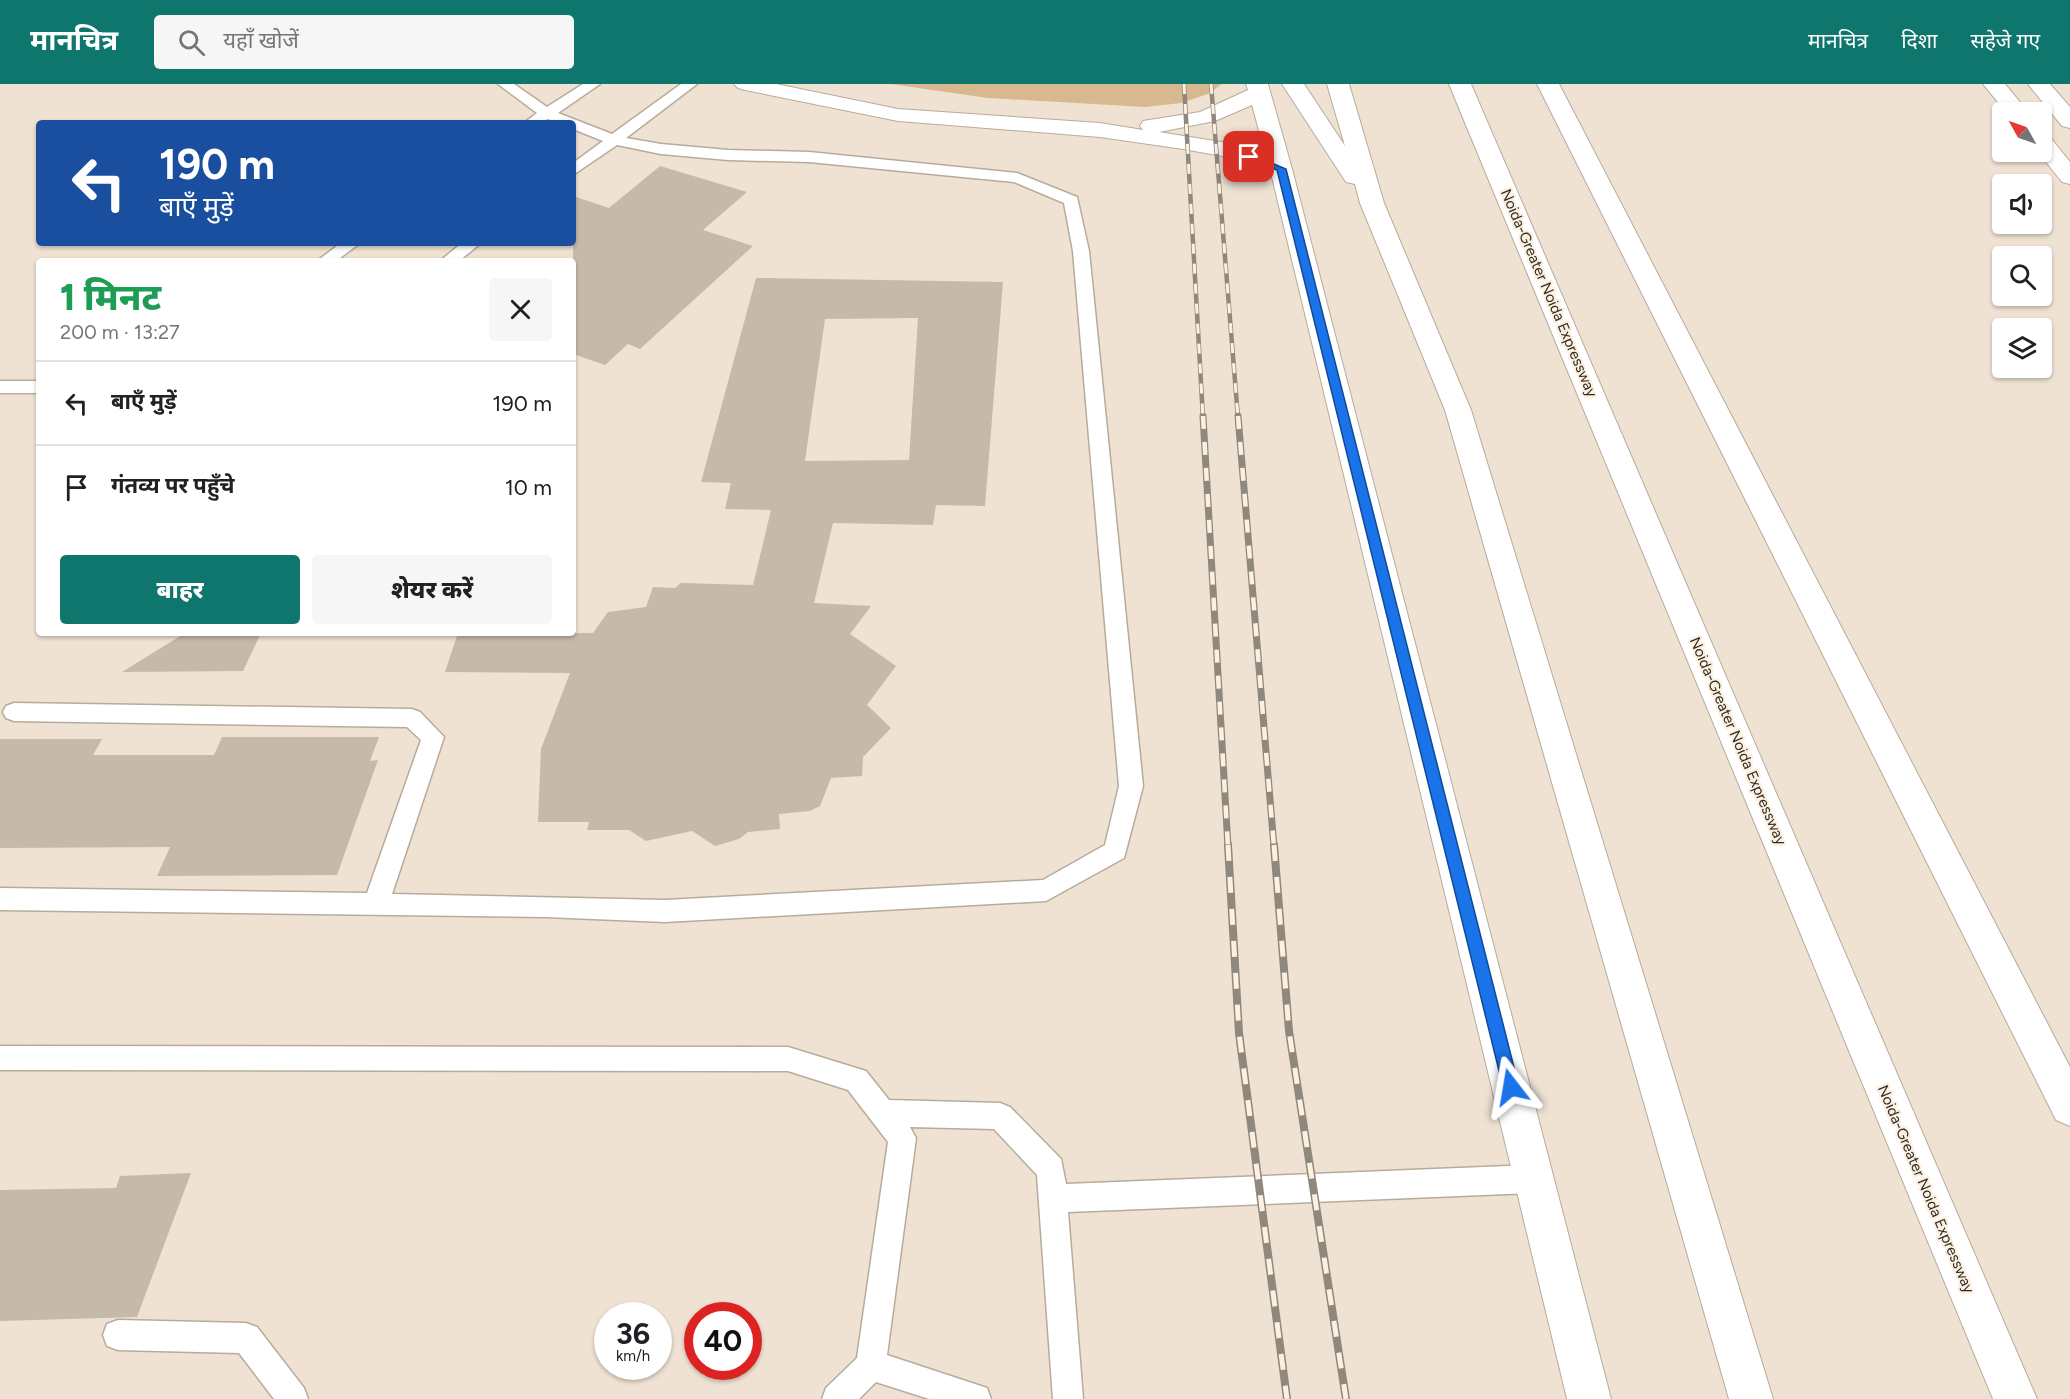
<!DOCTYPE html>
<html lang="hi">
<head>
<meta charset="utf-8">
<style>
	body { margin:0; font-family:Figtree,"Noto Sans Devanagari",sans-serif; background:#f6f6f6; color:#202124; height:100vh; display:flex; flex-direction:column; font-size:22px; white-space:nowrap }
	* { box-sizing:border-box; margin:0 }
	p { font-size:20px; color:#757577 }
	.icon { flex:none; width:33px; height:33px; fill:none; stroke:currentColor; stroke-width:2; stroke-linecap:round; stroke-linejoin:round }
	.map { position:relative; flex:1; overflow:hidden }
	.drawer { position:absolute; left:36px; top:174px; width:540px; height:378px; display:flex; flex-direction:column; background:#fff; border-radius:6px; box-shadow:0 2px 4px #0004 }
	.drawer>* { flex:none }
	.hud { position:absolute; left:36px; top:36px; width:540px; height:126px; border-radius:6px; box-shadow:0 2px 4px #0004; background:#1a4fa0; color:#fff; overflow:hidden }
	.needle { width:39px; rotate:310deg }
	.tools { position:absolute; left:1992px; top:18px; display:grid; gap:12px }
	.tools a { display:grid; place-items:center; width:60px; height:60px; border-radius:6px; background:#fff; box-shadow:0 2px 4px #0004; font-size:30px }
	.speed { position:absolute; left:594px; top:1218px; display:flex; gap:12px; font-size:30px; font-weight:700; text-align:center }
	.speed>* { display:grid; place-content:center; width:78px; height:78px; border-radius:50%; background:#fff; box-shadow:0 2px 4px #0004; line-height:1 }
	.speed small { font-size:15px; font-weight:400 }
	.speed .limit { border:9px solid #d22; background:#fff; color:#111 }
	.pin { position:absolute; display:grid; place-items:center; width:51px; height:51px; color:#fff; margin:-26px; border-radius:12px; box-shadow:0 3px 9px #0006 }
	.me { position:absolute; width:66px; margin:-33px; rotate:346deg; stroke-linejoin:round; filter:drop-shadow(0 0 4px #0008) }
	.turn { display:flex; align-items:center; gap:21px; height:126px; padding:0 24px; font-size:27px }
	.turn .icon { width:78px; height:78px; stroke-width:2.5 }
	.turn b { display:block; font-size:42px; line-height:51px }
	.round { display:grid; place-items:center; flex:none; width:63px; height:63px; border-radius:6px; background:#f6f6f6 }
	.summary { display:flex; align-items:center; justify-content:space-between; height:102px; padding:0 24px }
	h1 { font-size:36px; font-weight:800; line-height:45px; color:#1e9e55 }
	.action { display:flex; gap:12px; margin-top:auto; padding:12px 24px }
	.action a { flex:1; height:69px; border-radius:6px; background:#0f766e; color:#fff; font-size:24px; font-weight:800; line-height:69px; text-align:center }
	.action a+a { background:#f6f6f6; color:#202124 }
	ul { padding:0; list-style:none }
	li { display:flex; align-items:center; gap:18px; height:84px; padding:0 24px; border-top:2px solid #e0e0e0 }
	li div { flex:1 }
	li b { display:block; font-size:22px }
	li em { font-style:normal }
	header { display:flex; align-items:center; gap:36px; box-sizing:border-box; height:84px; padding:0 30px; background:#0f766e; color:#fff }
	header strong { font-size:28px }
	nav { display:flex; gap:33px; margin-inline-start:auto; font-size:21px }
	.search { width:420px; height:54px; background:#f6f6f6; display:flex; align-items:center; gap:15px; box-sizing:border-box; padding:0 21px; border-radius:6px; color:#757577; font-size:22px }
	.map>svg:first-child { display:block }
	.green { fill:#d8b88e }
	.building { fill:#c5b9aa; fill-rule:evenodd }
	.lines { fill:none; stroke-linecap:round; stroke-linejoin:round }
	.lane-casing { stroke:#b7ab9c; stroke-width:3 }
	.street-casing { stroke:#b7ab9c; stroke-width:2 }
	.secondary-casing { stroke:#b7ab9c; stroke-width:2 }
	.highway-casing { stroke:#b7ab9c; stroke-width:2 }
	.lane { fill:#fff; fill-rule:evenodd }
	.street { fill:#fff; fill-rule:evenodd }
	.secondary { fill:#fff; fill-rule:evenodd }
	.highway { fill:#fff; fill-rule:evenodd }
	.rail-far2-casing { stroke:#90877d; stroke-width:4.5 }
	.rail-far1-casing { stroke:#90877d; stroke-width:7 }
	.rail-casing { stroke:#90877d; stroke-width:8 }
	.rail-far2 { stroke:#fcf0e0; stroke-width:3; stroke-dasharray:10; stroke-linecap:butt }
	.rail-far1 { stroke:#fcf0e0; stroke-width:4.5; stroke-dasharray:13; stroke-linecap:butt }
	.rail { stroke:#fcf0e0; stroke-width:5; stroke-dasharray:16; stroke-linecap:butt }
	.route { fill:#1a73e8; stroke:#114b97; stroke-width:1.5 }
	.labels { text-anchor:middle; stroke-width:4.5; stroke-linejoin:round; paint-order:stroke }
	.street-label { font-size:15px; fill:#2f2a24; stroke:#fcf0e0 }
</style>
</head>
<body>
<header>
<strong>मानचित्र</strong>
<div class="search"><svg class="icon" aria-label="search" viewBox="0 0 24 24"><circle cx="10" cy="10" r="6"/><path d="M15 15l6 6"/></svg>यहाँ खोजें</div>
<nav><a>मानचित्र</a><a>दिशा</a><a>सहेजे गए</a></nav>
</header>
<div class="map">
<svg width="2070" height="1315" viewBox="0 0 2070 1315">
	<rect width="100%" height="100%" fill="#efe2d3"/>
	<path class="green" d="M891,0H1222L1208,10L1181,19L1145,23L988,14Z"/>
	<path class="building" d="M660,82L747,108L703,146L753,162L640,265L628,260L605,281L573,270V112L609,124Z
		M756,194L1003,198L985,422L936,421L933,441L833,439L814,519L871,522L850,550L896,582L867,621L891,644L863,673L862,692L831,694L820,722L810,727L779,730L780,745L748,748L739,755L715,762L692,747L646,757L629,746H587L589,738H538L541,665L570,589L445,588L458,549H593L608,528L646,523L653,503L675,504L681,499L753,501L771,426L725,425L731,399L701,398ZM918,234L909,376L805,377L825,235Z
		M185,549H261L243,587L122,588Z
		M222,653H379L370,677L378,676L337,791L157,792L170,763L0,764V655H102L93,671H214Z
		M191,1089L137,1233L0,1237V1106L116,1104L120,1092Z"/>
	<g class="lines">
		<defs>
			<path id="lane" d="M498,0H514L547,23L583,0H600L558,29L612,50L681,0H697L626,54L661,60L728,66L809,68L1017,89L1077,113L1089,167L1143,702L1124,774L1046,817L665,838L545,833L0,826V804L367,809L421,656L407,643L14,637L6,634L3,628L6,622L14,619L412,625L420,628L444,653L392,810L665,816L1043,796L1105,761L1119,702L1073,167L1064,119L1014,98L809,78L728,76L661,70L617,61L573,91V79L603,57L573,45V39H558L548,35L541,39H524L537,29Z
				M341,159H360L336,177H317Z
				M462,159H481L459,177H440Z
				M0,297H39V309H0Z
				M0,962L788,963L866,987L889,1016L1000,1019L1010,1023L1061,1075L1066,1100L1534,1081L1544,1085L1548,1095L1544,1105L1534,1109L1068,1128L1083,1315H1053L1037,1091L994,1045L910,1043L916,1054L887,1271L987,1304L991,1315H929L876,1298L859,1315H822L826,1304L857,1274L888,1058L848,1006L788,987L0,986Z
				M118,1236L246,1239L257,1243L304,1304L308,1315H274L239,1269L118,1266L107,1262L103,1251L107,1240Z"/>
			<path id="street" d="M1537,0H1559L2070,983V1042L2056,1036Z
				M1983,0H2005L2028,28H2006Z
				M2028,0H2050L2070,23V44L2062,42Z
				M2042,51L2050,53L2070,78V100L2062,98L2038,68H2042Z"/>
			<path id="secondary" d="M734,0H776L898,25L1100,39L1143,46L1140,42L1143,37L1200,28L1248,6L1246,0H1268L1292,85L1611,1315H1567L1271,89L1228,73L1183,65L1100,53L898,37L745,6L738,4ZM1252,21L1266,72L1233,60L1159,48L1215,37Z"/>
			<path id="highway" d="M1282,0H1304L1345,62L1327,0H1349L1384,119L1471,326L1773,1315H1729L1445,326L1360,119L1355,100L1346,98Z
				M1449,0H1471L2037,1315H1993Z"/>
		</defs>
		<use href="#lane" class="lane-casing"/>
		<use href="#street" class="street-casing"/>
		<use href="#secondary" class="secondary-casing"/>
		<use href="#highway" class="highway-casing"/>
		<use href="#lane" class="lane"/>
		<use href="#street" class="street"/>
		<use href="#secondary" class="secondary"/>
		<use href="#highway" class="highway"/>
		<defs>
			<path id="rail-far2" d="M1184,0L1203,334
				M1211,0L1238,334"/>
			<path id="rail-far1" d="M1203,332L1228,763
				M1238,332L1274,763"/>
			<path id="rail" d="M1228,761L1239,949L1287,1315
				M1274,761L1289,947L1346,1315"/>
		</defs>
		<use href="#rail-far2" class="rail-far2-casing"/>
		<use href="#rail-far1" class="rail-far1-casing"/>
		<use href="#rail" class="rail-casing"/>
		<use href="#rail-far2" class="rail-far2"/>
		<use href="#rail-far1" class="rail-far1"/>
		<use href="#rail" class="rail"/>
	</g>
	<path class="route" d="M1246,71H1252L1286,85L1519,1003L1517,1009L1511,1011L1505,1009L1503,1003L1277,86L1246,75Z"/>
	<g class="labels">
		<g class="street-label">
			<text transform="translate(1549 209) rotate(67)" y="5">Noida-Greater Noida Expressway</text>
			<text transform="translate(1738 657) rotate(67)" y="5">Noida-Greater Noida Expressway</text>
			<text transform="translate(1926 1105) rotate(67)" y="5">Noida-Greater Noida Expressway</text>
		</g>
	</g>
</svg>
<div class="tools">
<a><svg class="needle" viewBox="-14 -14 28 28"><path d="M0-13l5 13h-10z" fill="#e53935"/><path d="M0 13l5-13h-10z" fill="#757577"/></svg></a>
<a><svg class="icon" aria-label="sound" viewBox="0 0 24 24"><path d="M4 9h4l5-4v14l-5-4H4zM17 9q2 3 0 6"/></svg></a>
<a><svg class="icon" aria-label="search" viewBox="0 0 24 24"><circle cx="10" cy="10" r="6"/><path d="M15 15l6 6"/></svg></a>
<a><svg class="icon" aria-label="layers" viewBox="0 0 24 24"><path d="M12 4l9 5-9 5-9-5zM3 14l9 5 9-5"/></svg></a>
</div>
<div class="speed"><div>36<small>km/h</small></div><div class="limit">40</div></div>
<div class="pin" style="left:1249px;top:73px;background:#d93025"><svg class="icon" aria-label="arrive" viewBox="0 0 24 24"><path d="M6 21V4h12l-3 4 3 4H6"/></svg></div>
<svg class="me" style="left:1511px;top:1003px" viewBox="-20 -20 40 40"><path d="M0-17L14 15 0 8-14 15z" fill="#1a73e8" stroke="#fff" stroke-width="4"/></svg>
<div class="hud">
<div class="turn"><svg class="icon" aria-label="left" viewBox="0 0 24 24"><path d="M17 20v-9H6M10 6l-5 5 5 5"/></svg><div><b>190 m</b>बाएँ मुड़ें</div></div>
</div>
<section class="drawer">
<div class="summary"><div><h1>1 मिनट</h1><p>200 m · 13:27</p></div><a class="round"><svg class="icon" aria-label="close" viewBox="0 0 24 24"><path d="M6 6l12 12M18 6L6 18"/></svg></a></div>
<ul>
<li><svg class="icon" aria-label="left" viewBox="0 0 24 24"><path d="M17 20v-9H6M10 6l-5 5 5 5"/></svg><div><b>बाएँ मुड़ें</b></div><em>190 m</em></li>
<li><svg class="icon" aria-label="arrive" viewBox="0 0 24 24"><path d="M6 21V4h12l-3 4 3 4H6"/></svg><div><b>गंतव्य पर पहुँचे</b></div><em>10 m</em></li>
</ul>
<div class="action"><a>बाहर</a><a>शेयर करें</a></div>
</section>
</div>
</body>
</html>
